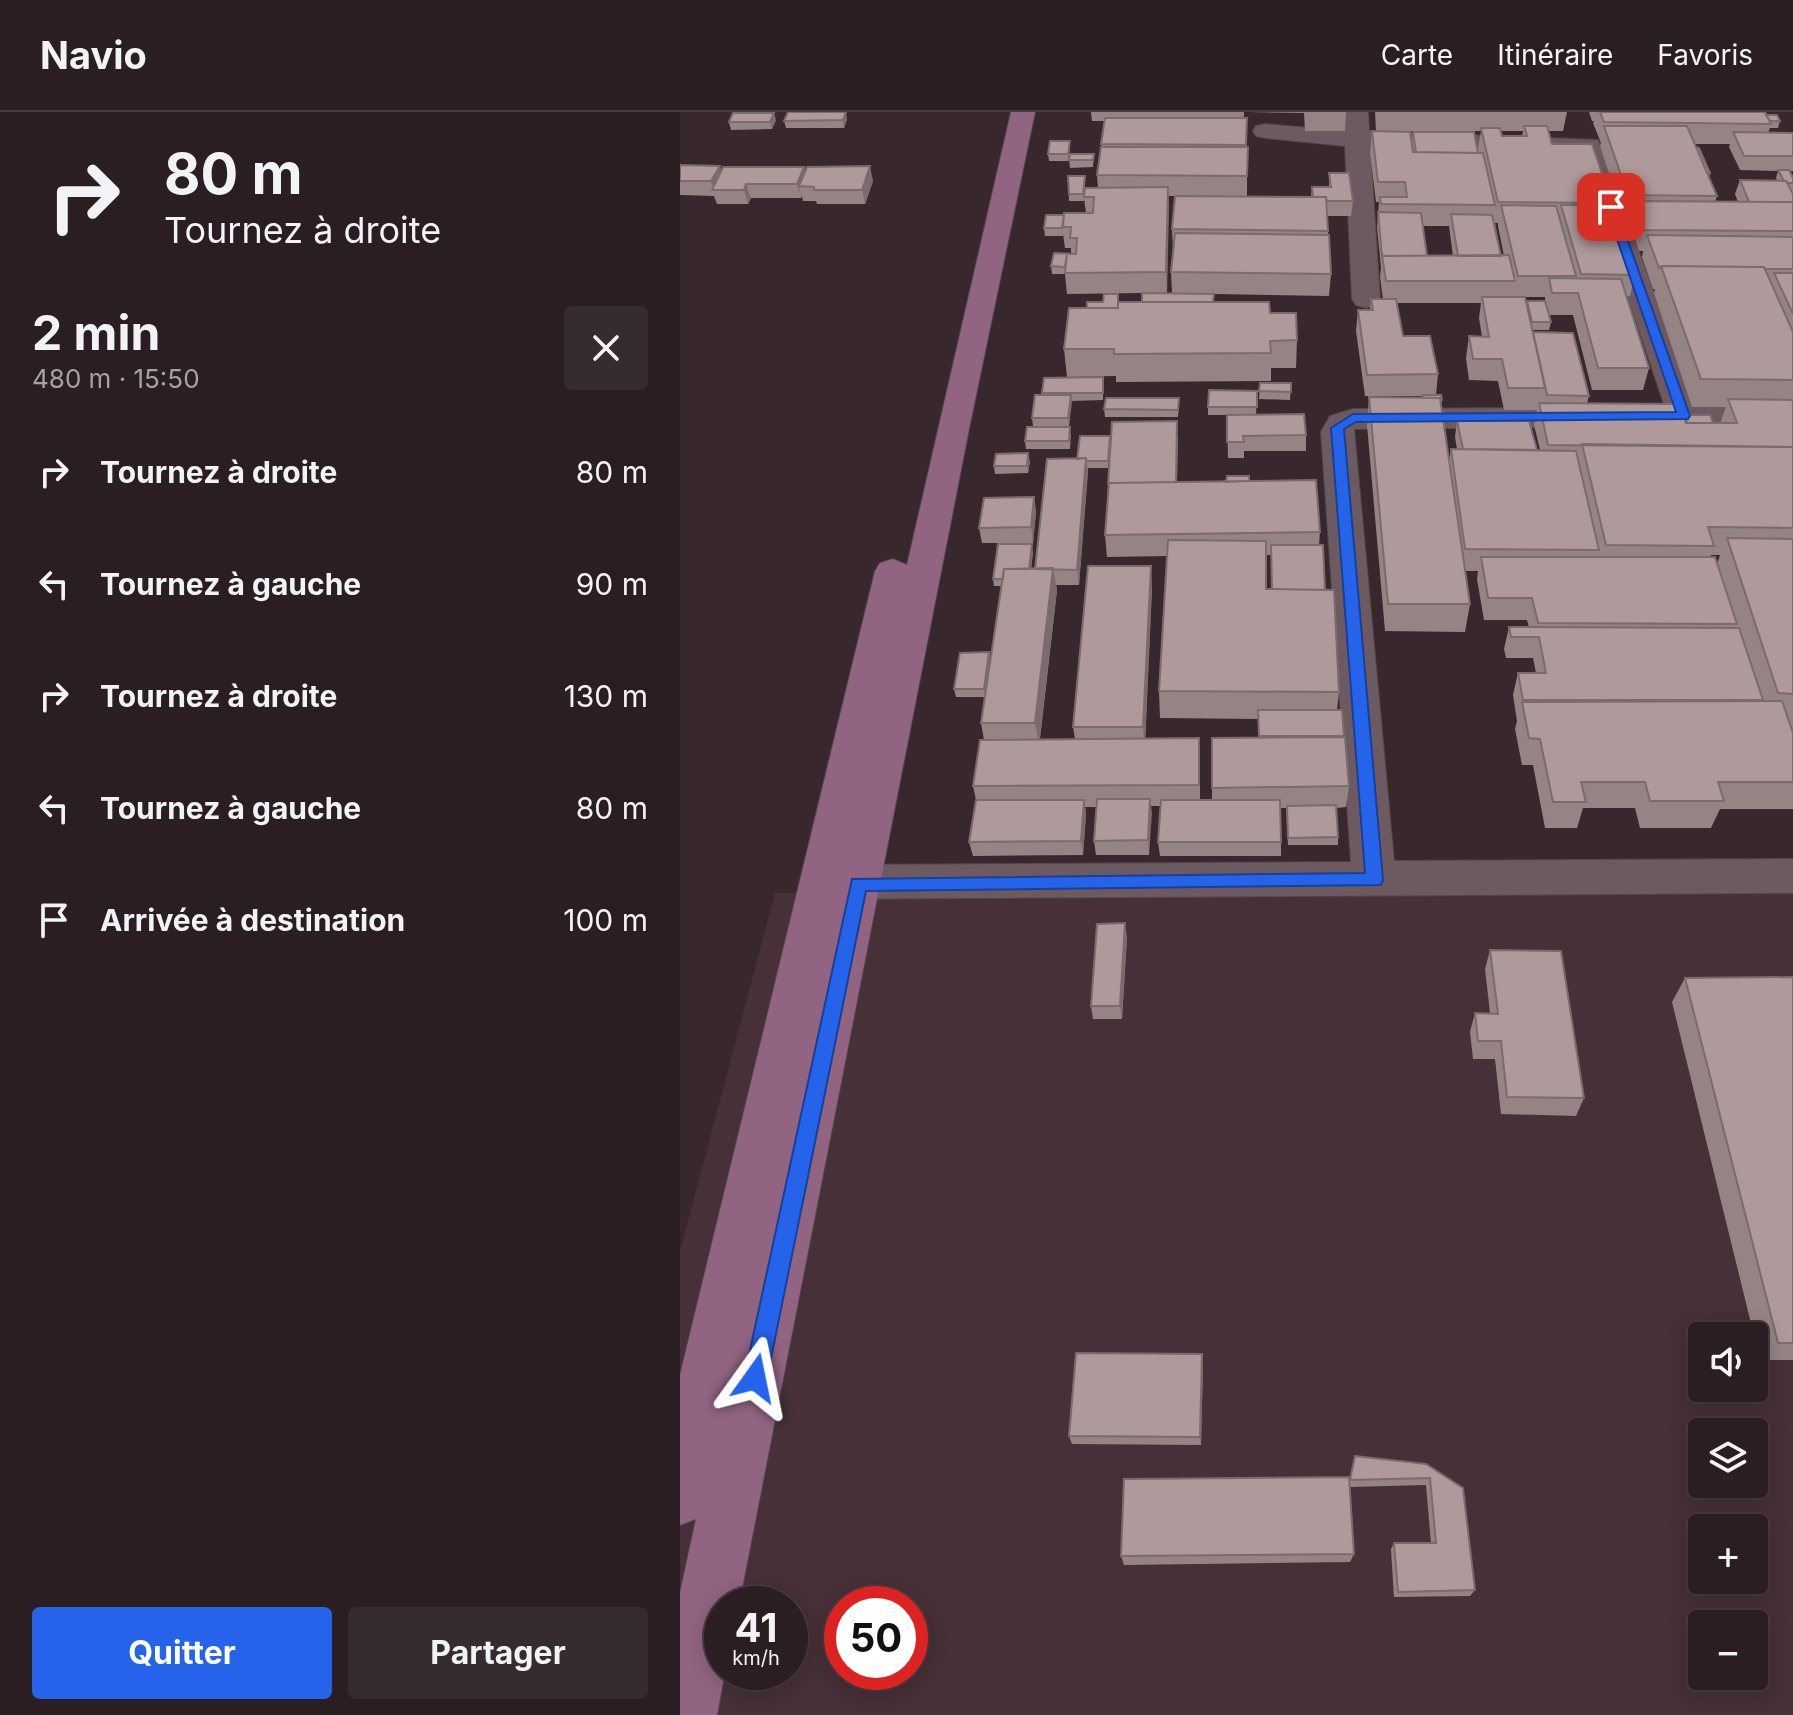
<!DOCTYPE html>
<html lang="fr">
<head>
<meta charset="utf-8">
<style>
	body { margin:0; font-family:Inter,sans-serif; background:#362b2f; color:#f1f3f6; height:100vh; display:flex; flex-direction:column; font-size:30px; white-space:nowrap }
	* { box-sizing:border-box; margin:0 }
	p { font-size:26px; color:#a5a2a5 }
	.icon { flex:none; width:44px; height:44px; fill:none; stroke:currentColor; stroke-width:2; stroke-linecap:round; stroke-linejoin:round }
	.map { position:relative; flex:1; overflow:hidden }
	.details { display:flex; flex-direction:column; background:#2a1e22; width:680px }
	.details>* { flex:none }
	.banner { background:#2a1e22; color:#f1f3f6; overflow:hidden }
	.fabs { position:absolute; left:1008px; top:1210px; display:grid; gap:16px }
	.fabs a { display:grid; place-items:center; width:80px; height:80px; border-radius:8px; background:#2a1e22; box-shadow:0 4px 20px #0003,0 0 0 2px #463c40; font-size:40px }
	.speed { position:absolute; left:24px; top:1474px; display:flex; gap:16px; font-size:40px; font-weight:700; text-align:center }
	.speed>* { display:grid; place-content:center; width:104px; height:104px; border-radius:50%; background:#2a1e22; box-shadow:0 4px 20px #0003,0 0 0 2px #463c40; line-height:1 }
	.speed small { font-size:20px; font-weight:400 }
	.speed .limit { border:12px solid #d22; background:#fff; color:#111 }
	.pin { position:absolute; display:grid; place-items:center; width:68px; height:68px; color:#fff; margin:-34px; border-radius:16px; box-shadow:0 4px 12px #0006 }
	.me { position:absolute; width:88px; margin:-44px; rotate:12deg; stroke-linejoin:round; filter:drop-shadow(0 0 6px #0008) }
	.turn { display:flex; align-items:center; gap:28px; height:168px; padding:0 32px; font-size:36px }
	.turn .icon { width:104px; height:104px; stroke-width:2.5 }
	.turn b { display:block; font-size:56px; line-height:68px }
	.round { display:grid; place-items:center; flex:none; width:84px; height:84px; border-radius:8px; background:#362b2f }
	.overview { display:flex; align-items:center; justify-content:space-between; height:136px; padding:0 32px }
	h1 { font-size:48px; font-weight:700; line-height:60px }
	.action { display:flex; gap:16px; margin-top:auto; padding:16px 32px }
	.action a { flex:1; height:92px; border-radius:8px; background:#2563eb; color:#fff; font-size:32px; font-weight:700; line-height:92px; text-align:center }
	.action a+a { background:#362b2f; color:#f1f3f6 }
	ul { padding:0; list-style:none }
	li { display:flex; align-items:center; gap:24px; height:112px; padding:0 32px }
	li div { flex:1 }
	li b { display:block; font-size:30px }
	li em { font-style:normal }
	header { display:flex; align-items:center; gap:48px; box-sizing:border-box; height:112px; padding:0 40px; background:#2a1e22; border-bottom:2px solid #463c40 }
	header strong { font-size:38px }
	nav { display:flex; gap:44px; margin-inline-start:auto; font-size:28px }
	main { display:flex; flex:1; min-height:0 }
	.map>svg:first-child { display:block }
	.built { fill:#473038; fill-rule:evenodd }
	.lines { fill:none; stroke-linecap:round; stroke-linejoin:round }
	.minor-casing { stroke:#524449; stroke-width:2 }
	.major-casing { stroke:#524449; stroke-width:2 }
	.minor { fill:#6c5a60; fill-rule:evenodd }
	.major { fill:#916482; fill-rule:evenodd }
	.wall { fill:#968484; fill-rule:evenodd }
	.shaded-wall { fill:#7a6b6c }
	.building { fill:#af999a; stroke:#7a6b6c; stroke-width:2 }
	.route { fill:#2563eb; stroke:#184099; stroke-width:2 }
</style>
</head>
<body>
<header>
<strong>Navio</strong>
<nav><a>Carte</a><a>Itinéraire</a><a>Favoris</a></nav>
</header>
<main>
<section class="details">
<div class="banner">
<div class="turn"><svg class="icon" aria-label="right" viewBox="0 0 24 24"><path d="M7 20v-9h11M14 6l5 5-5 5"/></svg><div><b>80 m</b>Tournez à droite</div></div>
</div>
<div class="overview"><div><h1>2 min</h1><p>480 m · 15:50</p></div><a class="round"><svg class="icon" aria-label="close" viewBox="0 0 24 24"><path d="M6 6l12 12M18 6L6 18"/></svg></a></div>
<ul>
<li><svg class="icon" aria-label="right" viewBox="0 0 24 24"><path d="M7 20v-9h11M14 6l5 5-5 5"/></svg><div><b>Tournez à droite</b></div><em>80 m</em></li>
<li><svg class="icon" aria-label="left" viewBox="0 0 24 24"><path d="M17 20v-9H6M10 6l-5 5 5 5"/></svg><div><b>Tournez à gauche</b></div><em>90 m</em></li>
<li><svg class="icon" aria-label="right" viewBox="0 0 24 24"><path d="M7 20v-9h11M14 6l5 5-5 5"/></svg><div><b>Tournez à droite</b></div><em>130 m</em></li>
<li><svg class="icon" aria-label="left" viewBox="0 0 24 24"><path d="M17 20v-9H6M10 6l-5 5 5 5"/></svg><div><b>Tournez à gauche</b></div><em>80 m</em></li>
<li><svg class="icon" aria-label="arrive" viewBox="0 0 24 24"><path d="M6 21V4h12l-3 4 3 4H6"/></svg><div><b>Arrivée à destination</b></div><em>100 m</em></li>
</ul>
<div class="action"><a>Quitter</a><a>Partager</a></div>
</section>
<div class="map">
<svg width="1113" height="1603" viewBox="0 0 1113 1603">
	<rect width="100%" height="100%" fill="#38282d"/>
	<path class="built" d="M95,781L1113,782V1603H0V1139ZM1022,1224H1074V1276H1022ZM1022,1320H1074V1372H1022ZM1022,1416H1074V1468H1022ZM42,1492H110V1560H42ZM162,1492H230V1560H162ZM1022,1512H1074V1564H1022Z"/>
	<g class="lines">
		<defs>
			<path id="minor" d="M664,0H688L689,19L918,28L1016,295H1113V313L674,317L714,749L1113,747V781L144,787L129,782L122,770L129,758L144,753L671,750L641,320L650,304L673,297L985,295L899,40L690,34L700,187L696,193L686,196L676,193L672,187L665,34L585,26L576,24L573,19L576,14L585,12L665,19Z"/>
			<path id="major" d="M331,0H355L289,317L59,1492H42V1560H45L37,1603H0V1481L16,1407L0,1413V1263L195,459L200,451L213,447L227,453Z"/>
		</defs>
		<use href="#minor" class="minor-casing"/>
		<use href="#major" class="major-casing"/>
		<use href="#minor" class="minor"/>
		<use href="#major" class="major"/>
	</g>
	<path class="wall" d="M411,0H564V6H567V84L631,85L632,75H649V61L673,89L671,104H647L651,162L649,184L534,182V190L590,201L617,228L616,256H591V269L436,270V264L387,265L384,237L407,196L423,190L438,182L439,190H462V181L387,182L385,162H372L371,154L391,141V136H385L383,122V124H365L364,116L384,103L406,101L404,86V89H389L388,64H405V76H418L417,63L425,9H412ZM488,84H495L492,117L493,139L491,160L492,181H487Z
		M569,0H666L665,19H625L624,1Z
		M695,0H887L883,19H868L872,32L932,91L931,93L955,163L950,184H947L969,256L963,278H912L893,203H869L871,210L869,218H852L853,223L909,284L907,291L1004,305L1033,311H1042L1041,309L1046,295H1012L974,181L975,177H973L962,145L963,139H959L949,110L950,104H943L920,34L921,31L913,11L914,9H912L909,0H1085L1086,3L1100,9L1098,16H1090L1088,21H1113V59H1109L1113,71V697H1040L1031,716H960L955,696H903L897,716H865L853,653H842L835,617L837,609L833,583L838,561H856L853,546H826L824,537L829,515H849L847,508H804L797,467L798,459H785L790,492L785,520L705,519L687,313L689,285L742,286V284H685L676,219L678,198H690L691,187H703L700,165L701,156L697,115L699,90H696L690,40L692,19L732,31L733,20L798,36L801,19H696ZM821,19H843L842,24H822ZM1014,32H1050L1049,35L1060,58L1098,59L1096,66L1097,68H1060L1055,82L1058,90H1035L1037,84L1029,66L1030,61ZM815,111H818V114L824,144H821ZM742,114H769L773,144H747ZM845,185H865V189L846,192ZM717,191H801L799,206L802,225L789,224L786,246L789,268L818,269L824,298H857L854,313L860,338L777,309L775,325L777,337H771L769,349L761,293L762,288L756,283L758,262L723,224ZM1031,443H1040L1037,452L1030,445Z
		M167,7L164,16H106L104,9Z
		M96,8L92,17L51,18L49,10Z
		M390,36L388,49H369L368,42Z
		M414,42L413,55L390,56L389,48Z
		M0,53L41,58L124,55L125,60L193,69L185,92H137L136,89H123L122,84L121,86H71L68,92H37L34,84L0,83Z
		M423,265V288L391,289L389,314H353L352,306L362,283L364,266Z
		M580,271H611L610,288L579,287Z
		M577,279L576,303L626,323V339H564V346H548L547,303H554H528V295Z
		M499,294L498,305H425L424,297Z
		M391,322L390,337H346L345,329Z
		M498,324L497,370L569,369L640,420L639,433L659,580L657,598L664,625L669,674L666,695L656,696L658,725V733H608L606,696H601V744H480L478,730L480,694H471L469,743H416L414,729L416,695H405L406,702L403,743L293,744L289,730L296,688L293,674L304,628L301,611L305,585H276L274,577L309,540L311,546L321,474H314L313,467L353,440L351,457H355L397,347ZM430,340L425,423L427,445L487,444L479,579L480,606L578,607V625L532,626V688H520V648L465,627L472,476L393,615L395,627H360L377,478L376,473H399L408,356H428ZM586,443H591V477H586Z
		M350,349L348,361L315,362L314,354Z
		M354,385L356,400L353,431H302L299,416Z
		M447,825L442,907H413L411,894Z
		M810,838L904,986L896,1004L821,1002L815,947H793L790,920L795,901H810L805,857Z
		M1113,865V1248H1080L992,890L1005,866Z
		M523,1251L521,1333L392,1332L389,1324Z
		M746,1352L795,1478L790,1484L714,1485L711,1437L714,1431H751L746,1373L670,1375L674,1442L670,1450L444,1453L441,1444L669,1365Z"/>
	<path class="shaded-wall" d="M166,0L167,7L164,16L163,8Z
		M94,1L96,8L92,17L90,10Z
		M40,54L44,68L34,78L31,69Z
		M190,54L193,69L185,92L182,78Z
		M124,55L128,69L119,74L121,86L117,72Z
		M66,72L71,86L68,92L64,78Z
		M488,75L489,96L487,181L486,160Z
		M391,283L392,291L389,314L388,306Z
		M348,341L350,349L348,361L347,354Z
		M406,346L408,362L399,473L397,458Z
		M354,385L356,400L353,431L351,415Z
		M352,432L353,440L349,474L348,466Z
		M471,454L472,476L465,637L463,615Z
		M373,456L377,478L359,632L355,611Z
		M309,540L311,548L305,585L304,577Z
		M470,687L472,701L469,743L468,728Z
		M404,688L406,702L403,743L401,729Z
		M445,811L447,825L442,907L440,894Z
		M522,1242L523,1251L521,1333L520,1325Z"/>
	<path class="building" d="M108,0H166L163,8L104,9Z
		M920,0H1085L1091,12L924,10Z
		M53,1H94L90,10H49Z
		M1086,3H1097L1100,9H1090Z
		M425,6H567L566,33L421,32Z
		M844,14H867L872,32H912L932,91L818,90L801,16H820L822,24H847Z
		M924,14H1007L1037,84L948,83Z
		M692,19L730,20L733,40L803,41L815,93L701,92L700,85H727L725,70H698Z
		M733,20H794L798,41L736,40Z
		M1053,20L1113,21V44H1064Z
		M370,29H390L388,42H368Z
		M421,35H568L567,64L417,63Z
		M1016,35L1019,36L1030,61H1027Z
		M390,42H414L413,48H389Z
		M0,53L40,54L31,69H0Z
		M190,54L182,78H134V75L119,74L127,55Z
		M43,55H124L117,72H66L64,78H32Z
		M1098,58H1109L1113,66V71H1108L1106,69H1104Z
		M649,61H669L673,89H647L646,85H633L632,75H651Z
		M388,64H405L403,82H389Z
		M1060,68L1106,69L1113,82V90H1069Z
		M488,75L486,160L385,161L387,142H396L397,126H390L391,115H383L384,101H413L414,85H404L405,76Z
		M495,84L646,85L648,119L492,117Z
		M954,89L1113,90V119L964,118Z
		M821,93L876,94L896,164H838Z
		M881,93H931L955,163L901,162Z
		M698,100L741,101L747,144H702Z
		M771,102L812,103L821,144H778Z
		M366,103H384L382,116H364Z
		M495,121L649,123L651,162L491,160Z
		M967,123L1113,125V157H1085L1084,155L981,154L982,156H979Z
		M374,141L395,142H387L385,155L371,154Z
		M829,143L835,169H706L702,144Z
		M981,154L1084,155L1113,220V268L1021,267Z
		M1094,161H1113V202Z
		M869,166L941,167L969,256H918L898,181H872Z
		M462,181L534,182L533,190H462Z
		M424,182H438V190H457H438V196H407V190H423Z
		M802,185H845L865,276H828L822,247H793L789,224L809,225Z
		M691,187H716L723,224H750L758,262L687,263L678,198H693Z
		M847,189H865L871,210H852Z
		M438,190H589L590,201H616L617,228L590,229L591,241L434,242V237H384L389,196H438Z
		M853,220L893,221L909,284L867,283Z
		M423,265V281H362L364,266Z
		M580,271H611V280L579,279Z
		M529,278L577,279V295H528Z
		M355,283H391L388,306H352Z
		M742,283H761L762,288H761L760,286H743Z
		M689,285L760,286L790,492H708Z
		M426,286H499L498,298L424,297Z
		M1048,287L1113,288V335L868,333L859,291L1000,292L1006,311H1057Z
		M624,302L626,323L563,324L564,330H547V303Z
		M1005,303H1030L1033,311H1007Z
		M497,309L496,370L429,371L428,373L432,310Z
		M777,309H849L857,338L783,337Z
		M347,315H390L389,329H345Z
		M400,324H430L428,349H406V346L397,347Z
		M902,332L1113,335V416L1028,415L1034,434L926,433Z
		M771,337L896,339L919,438L785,437Z
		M348,341L347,354H314L316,342Z
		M406,346L397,458L355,457L367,347Z
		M547,364H569V369L546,370Z
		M636,368L640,420L425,423L429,371Z
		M354,385L351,415L299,416L304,386Z
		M1047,426L1113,427V582L1098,581Z
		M488,428L586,429V477L654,478L659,580L479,579Z
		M318,432H352L349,457H324L323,467H313Z
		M591,433H643L645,478L592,477Z
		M801,445H1035L1057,512L858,511L852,486H808Z
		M408,454H471L463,615H393Z
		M373,456L355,611H301L324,457Z
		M829,515L1059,516L1083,588H843L838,561H866L859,525H831Z
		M309,540L304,577H274L280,541Z
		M1102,589L1113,621V670H1038L1044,689H970L965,670H901L906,690H873L860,627L849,626L842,590Z
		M578,598H662L664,624H579Z
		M665,625L669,674L532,676V626Z
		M519,626V673L293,674L300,628Z
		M417,687H470L468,728L414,729Z
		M296,688H404L401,729L289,730Z
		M481,688H600L601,730H478Z
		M656,693L658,725L608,726L607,694Z
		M445,811L440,894H411L417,812Z
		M810,838L881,839L904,986L827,985L821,929H798L795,901L818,902Z
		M1113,865V1231H1098L1005,866Z
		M396,1241L522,1242L520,1325L389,1324Z
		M675,1344L746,1352L783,1376L795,1478L718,1480L714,1431H756L750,1366L670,1368Z
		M669,1365L674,1442L441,1444L444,1367Z"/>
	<path class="route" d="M931,92L936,95L1010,304L1008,307L676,310L664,317L703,768L701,773L186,779L87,1266L83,1275L75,1278L67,1275L64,1266L172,767L685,761L651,316L673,302L996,300L926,95Z"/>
</svg>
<div class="fabs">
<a><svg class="icon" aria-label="sound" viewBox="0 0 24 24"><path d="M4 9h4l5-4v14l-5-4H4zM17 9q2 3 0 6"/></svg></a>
<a><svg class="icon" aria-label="layers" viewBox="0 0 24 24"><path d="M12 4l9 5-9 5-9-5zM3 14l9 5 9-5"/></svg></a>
<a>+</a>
<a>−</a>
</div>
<div class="speed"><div>41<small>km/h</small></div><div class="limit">50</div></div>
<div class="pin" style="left:931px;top:95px;background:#d93025"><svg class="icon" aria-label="arrive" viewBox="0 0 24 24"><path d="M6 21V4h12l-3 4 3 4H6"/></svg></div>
<svg class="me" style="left:75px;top:1266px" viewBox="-20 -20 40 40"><path d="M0-17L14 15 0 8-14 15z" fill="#2563eb" stroke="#fff" stroke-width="4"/></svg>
</div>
</main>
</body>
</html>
